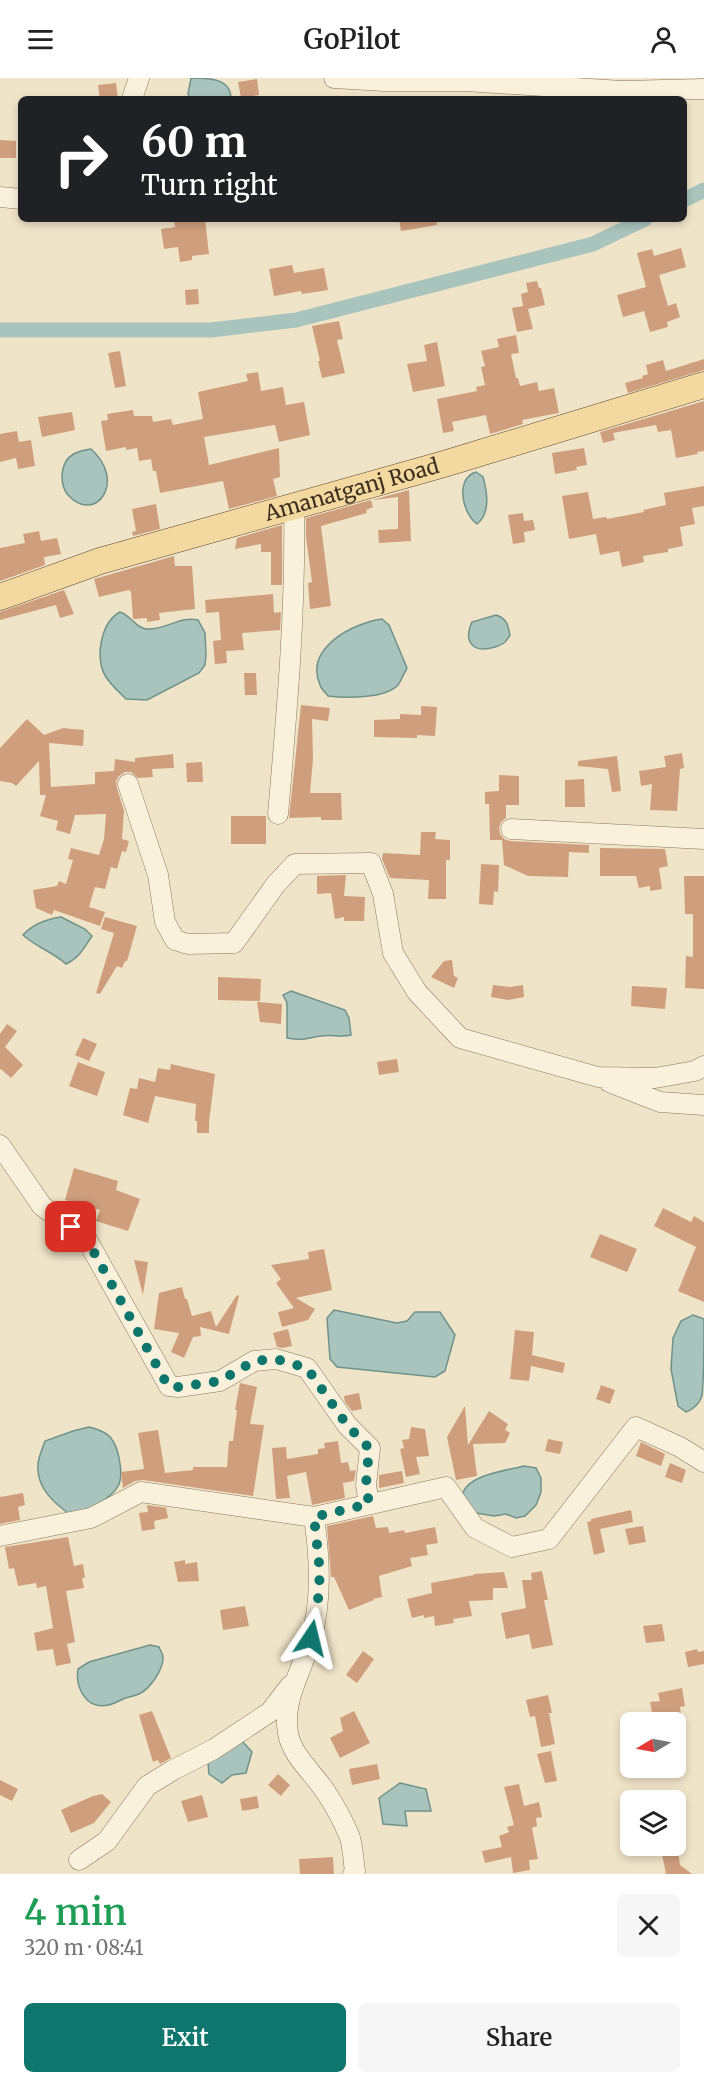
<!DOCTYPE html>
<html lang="en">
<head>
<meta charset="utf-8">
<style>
	body { margin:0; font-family:Merriweather,serif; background:#f6f6f6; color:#222; height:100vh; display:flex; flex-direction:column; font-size:22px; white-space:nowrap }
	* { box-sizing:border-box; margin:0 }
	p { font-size:20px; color:#767676 }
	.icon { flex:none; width:33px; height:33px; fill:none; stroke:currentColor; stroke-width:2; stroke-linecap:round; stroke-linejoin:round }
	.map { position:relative; height:1796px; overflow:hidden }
	.panel { display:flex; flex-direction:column; background:#fff; flex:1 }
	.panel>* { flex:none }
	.top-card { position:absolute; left:18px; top:18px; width:669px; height:126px; border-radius:9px; box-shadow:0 3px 9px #0003; background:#202124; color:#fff; overflow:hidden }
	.needle { width:39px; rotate:260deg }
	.buttons { position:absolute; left:620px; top:1634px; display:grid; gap:12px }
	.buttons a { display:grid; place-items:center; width:66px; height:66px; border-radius:9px; background:#fff; box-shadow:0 3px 9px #0003; font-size:30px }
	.pin { position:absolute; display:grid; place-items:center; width:51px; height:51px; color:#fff; margin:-26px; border-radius:12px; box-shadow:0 3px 9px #0006 }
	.me { position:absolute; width:66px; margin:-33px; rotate:10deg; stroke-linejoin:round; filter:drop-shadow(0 0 4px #0008) }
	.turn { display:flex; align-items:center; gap:21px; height:126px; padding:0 24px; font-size:27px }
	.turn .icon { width:78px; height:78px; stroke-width:2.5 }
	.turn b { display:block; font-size:42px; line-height:51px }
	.round { display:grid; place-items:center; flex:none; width:63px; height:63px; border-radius:9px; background:#f6f6f6 }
	.summary { display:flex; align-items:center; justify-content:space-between; height:102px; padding:0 24px }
	h1 { font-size:36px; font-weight:600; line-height:45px; color:#1e9e55 }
	.button { display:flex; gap:12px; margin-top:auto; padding:12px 24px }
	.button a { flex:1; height:69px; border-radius:9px; background:#0f766e; color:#fff; font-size:24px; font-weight:600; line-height:69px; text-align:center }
	.button a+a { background:#f6f6f6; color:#222 }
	header { display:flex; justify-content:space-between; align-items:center; height:78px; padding:0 24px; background:#fff; font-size:27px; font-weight:600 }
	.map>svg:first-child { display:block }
	.water { fill:#a9c4bc; stroke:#6f938a; stroke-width:1.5 }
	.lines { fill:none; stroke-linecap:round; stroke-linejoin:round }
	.canal { stroke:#a9c4bc; stroke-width:15 }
	.building { fill:#cf9f7d }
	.minor-casing { stroke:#8d765c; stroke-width:21 }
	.major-casing { stroke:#5b4430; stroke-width:27 }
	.minor { stroke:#faf1dc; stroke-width:20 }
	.major { stroke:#f3d9a0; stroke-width:26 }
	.route { stroke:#0f766e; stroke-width:10; stroke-dasharray:0 18 }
	.labels { text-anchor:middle; stroke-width:4.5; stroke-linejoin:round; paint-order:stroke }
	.street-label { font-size:21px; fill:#3d2e20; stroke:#f7eed8 }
</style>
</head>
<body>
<header><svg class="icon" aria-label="menu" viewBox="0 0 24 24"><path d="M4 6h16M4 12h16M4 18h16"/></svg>GoPilot<svg class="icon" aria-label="person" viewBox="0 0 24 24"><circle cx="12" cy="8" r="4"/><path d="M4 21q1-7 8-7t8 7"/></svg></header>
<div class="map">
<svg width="704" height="1796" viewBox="0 0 704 1796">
	<rect width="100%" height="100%" fill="#f0e4c8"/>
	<path class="water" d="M191,0C209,0 231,0 231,21H190L188,16Z
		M91,371C127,403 96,446 69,418C62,411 61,400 63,391C66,377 77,373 91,371Z
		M476,394L483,399C487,413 491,435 477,446C463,436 454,401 476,394Z
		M120,534C130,537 137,551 147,551C165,552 180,538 198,542L205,555L206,577L205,587L199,595L147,622L126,621C119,614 111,607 106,599C94,581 101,544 120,534Z
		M496,537C506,540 508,546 510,557C508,560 507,563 504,565C501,567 498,568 495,569C473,576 463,564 472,544Z
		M382,541L389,547L407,590C404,595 401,603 398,607C385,621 345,620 328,618C326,615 321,611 320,607C304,570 353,545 382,541Z
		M61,839L85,851L92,858C84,870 79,880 66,886C53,874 36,869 23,857C33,846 47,841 61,839Z
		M291,913L345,932L349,940L351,957C341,960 331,956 321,958C305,960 305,963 287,960V925L283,917Z
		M334,1232L397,1245L407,1243L415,1234H440L455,1257L445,1293L435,1299L337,1289L330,1281L327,1240Z
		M693,1237L704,1241C704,1262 704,1300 702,1318C699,1326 694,1331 686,1334L678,1328L671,1291L673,1260L681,1243Z
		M89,1349C98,1351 108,1354 113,1363C119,1373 124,1398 118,1408C112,1420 85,1435 72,1438C55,1426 36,1410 38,1387C38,1379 43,1370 45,1363L73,1353Z
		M524,1388L536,1390L541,1400V1414L536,1427L525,1438L516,1440L506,1436L494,1438L470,1434L462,1416C470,1396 505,1393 524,1388Z
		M150,1567L159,1569C160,1572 162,1574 163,1578C164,1591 150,1611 139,1616C134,1618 129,1619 125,1620C119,1623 114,1626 108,1627C86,1632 75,1609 78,1591L89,1584Z
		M242,1663L252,1674L246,1695L232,1697L222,1705L209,1696L208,1685L222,1673Z
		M400,1705L426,1711L431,1733H405L407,1748L383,1746L379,1720Z"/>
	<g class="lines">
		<path class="canal" d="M684,122L704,112
			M0,252H211L296,242L593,166L645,141"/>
	</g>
	<path class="building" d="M257,1L259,17L241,20L238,4Z
		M116,5L118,21H100L98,7Z
		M0,62L16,63V80H0Z
		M174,141H205L209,176L192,178V182L180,184L178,169L164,171L161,151L175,149Z
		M399,141H436L437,147L401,153Z
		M681,170L686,189L659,197L668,228L676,225L680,239L667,244L668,249L650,254L644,233L623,239L617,217L646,209L637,175L652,171L654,178Z
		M292,187L294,195L324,190L328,212L302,216L301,213L274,218L269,191Z
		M537,203L539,210H541L545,227L528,231L533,251L517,254L512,230L523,228L521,216L528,214L526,205Z
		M198,211L199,226L186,227L185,212Z
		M339,243L343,261L337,262L345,295L322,300L318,283H320L312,248Z
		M516,257L519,275L511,276L516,300H518L520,308L537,304L539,313L554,310L559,335L522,342L523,346L490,356L486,337L452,344L454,353L443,355L437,321L477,313L476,309L485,307L481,289L485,288L481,273L499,269L497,261Z
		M437,264L445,308L413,314L407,286L427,283L424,267Z
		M120,273L126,308L115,310L108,275Z
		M704,281V292L628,315L625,305L643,300L642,298L648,296L646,287L663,282L666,293Z
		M258,294L261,313L283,309L286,327L304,324L310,357L279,364L275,347L204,359L209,387L279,370L280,399L273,401L277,418L229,431L223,403L160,415L156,393H153L151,381L139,383L137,370L126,372V369L106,373L101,343L108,342L107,336L133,332L134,338H152L153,344L171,341L173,347L203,341L198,314L248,303L246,296Z
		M704,323V373L697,374L698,376L676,380L671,352L658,354L656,347L613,355L615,362L603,365L600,354Z
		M72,334L75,352L42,359L38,339Z
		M17,353L19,364L31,362L35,388L18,391L16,380L0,384V356Z
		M584,370L587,387L576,389L577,392L555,396L552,375Z
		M704,408V428L692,430L695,446L680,449L683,468L668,471V474L643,478L644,484L622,489L619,473L600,477L596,456L569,461L562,418L588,414L593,441L606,439L607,441L644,434L643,432L666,427L664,415Z
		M409,412L411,463L379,465L378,452L398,451V419L372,422Z
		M371,422L373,429L366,432L367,435L321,448L331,528L310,531L308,505L312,504L306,459V440Z
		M156,426L160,451L133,458L132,454L136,453L132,431Z
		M523,435L524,443L533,442L535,452L524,454L525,464L513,466L508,437Z
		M282,447V507H271V474H261V466L235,471L237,460Z
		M39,453L41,463L57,460L61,476L44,479L45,487L0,503V470L25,465L23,456Z
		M174,478L175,488H192L195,531L159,535L160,542L147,544V540L133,541L131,514L129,512L99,519L94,501Z
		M64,512L74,536L60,540L56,527L0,542V534Z
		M273,516L274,535L281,534L280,552L242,555L244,572L226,573L227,585L215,586L213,563L221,562L219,534L206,535L205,522Z
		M244,595H256L257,617H245Z
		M301,627L330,630L328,643L312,641L313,681L310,715H341L342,742H321V739L289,740Z
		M421,628L437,629L435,658L417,657V660L374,659V642L400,641V636L421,637Z
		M27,641L44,657L63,650L84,652L83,668L49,665L51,709L95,706V694L114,693L115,681L135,684V680L173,676L174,690L152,691L153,699L138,700L131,694H125L119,698L116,703L117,710L124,733L122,761L129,763L126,774L122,773L117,791L111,789L105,811L95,809L89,829L105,834L100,848L54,832L52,837L36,830L33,812L57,808L59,803L66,806L73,782L68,781L71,770L99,777L104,761L106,736L75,737L70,756L56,752L58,743L40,738L46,717H40L39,683L16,708L12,705L0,703V670Z
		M682,675L684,690L680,691L677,733L650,732L652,706L641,708L639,693L666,689L664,678Z
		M617,678L621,713L612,714L608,691L578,688V683Z
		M202,684L203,704H187L186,685Z
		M499,697L519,698V727H506V740L501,744L499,750L500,756L504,761L510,763L589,767V775L569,774L568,799L528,798L504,787L502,762H490L489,726H485V714L499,713Z
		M584,701L585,729H565V702Z
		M231,738H266V766H231Z
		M421,754H436L435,761L450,762V782H446V821H428L429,802L390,800L382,781L383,775L420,777Z
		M600,770L665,771L668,788L659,790L662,811L650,813V808L639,810L636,798H600Z
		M481,786L499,787L498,814L494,813L493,827L479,826Z
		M346,797L344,818L365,819L364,843H344V839L335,841L331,815L317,816V798Z
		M684,798H704V911L685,910L686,878L693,879V836H685Z
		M105,839L137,848L127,883H125L122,890L117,888L100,916L96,915L114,855L101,851Z
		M452,882L454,898L458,900L454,910L431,899L444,883Z
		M218,899L261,901L260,923L218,922Z
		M493,907L510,909L523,907L524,919L508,922L491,919Z
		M632,908L667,910L665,931L631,928Z
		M257,924L282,926L281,946L260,944Z
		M7,946L17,953L5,969L23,987L11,1000L1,991L0,992V956Z
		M83,960L97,966L89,983L75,977Z
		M397,981L399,994L379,997L377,984Z
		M78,984L105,994L97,1018L69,1008Z
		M171,986L215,996L209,1044V1055H197V1043H195L196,1026L155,1018L148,1045L123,1037L130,1010L137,1011L139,1000L155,1004L158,990L170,992Z
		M74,1090L118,1103L116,1112L140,1121L128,1153L96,1143L100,1132L65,1122Z
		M663,1130L691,1144L694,1138L704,1144V1224L678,1213L696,1169L654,1148Z
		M600,1156L637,1171L627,1194L590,1179Z
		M324,1171L332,1212L296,1220L315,1231L308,1242L282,1249L278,1234L294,1230L276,1205L281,1201L271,1187L309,1181L308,1174Z
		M134,1182L148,1184L143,1217Z
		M182,1209L185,1221H187L192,1238L211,1233L216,1249L237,1217L239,1218L229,1256L200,1249L201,1258L193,1259L184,1280L171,1274L179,1255L154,1251L159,1215Z
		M288,1251L292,1268L282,1270L277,1269L273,1255Z
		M515,1252L534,1254L532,1277L565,1285L563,1295L531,1288L529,1303L510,1301Z
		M240,1305L257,1309L250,1346L264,1347L253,1418L143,1402L135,1403L123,1410L121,1394L144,1391L138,1355L158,1352L165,1395L193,1392V1389H227L229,1363H233L237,1332H235Z
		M601,1307L615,1312L610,1326L596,1321Z
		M359,1315L362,1331L352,1333L345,1324L344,1318Z
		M465,1328L468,1367L489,1333L508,1346L505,1352L510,1355L505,1365L473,1366L477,1398L456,1402L447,1359Z
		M411,1349L425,1351L429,1378L416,1379L420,1396L406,1399L400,1371L404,1370L402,1362L409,1361Z
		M548,1361L563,1364L560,1376L545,1373Z
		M338,1363L341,1385L348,1384L350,1393L356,1392L354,1403L343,1405L345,1420L312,1427L306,1394L287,1398L290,1420L276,1421L272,1370L286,1369L287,1381L318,1376V1371L325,1370L324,1365Z
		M641,1364L665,1376L661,1388L636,1378Z
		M670,1385L686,1392L682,1405L665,1399Z
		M402,1393L404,1405L379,1410V1397Z
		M23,1415L25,1427L18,1429L20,1442L0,1446V1419Z
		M147,1427L168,1430H166L168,1440L154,1443L155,1451L142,1453L139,1435L148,1434Z
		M631,1432L633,1444L600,1451L605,1474L594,1477L587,1444L591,1443V1441Z
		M373,1438L376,1450L388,1449L389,1455L404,1452L405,1455L435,1449L438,1465L426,1467L428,1477L410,1480L412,1488L379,1498L382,1519L373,1521L374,1522L349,1532L334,1499H331L327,1448Z
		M643,1448L646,1464L629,1467L625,1451Z
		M68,1459L74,1488L83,1486L85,1500H82L84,1510L66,1513L75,1564L67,1566L71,1585L56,1588L53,1571L37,1573L34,1555L53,1550L46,1508L37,1510L36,1505L18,1508L14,1490L9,1491L5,1469Z
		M185,1482V1486L197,1484L199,1503L178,1504L174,1484Z
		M542,1493L548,1522H544L553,1567L532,1571L529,1556L506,1561L501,1535L526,1530L522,1502H532L531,1495Z
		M504,1494L508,1510H493V1522L469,1523L472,1538L453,1541L454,1545L435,1548L434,1538L424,1540V1537L412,1540L407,1521L432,1515L431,1505L474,1497V1496Z
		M245,1528L249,1548L223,1552L220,1532Z
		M662,1546L665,1563L646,1565L643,1548Z
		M697,1571L698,1574L704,1573V1586L688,1589L685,1574Z
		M363,1573L374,1581L357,1605L346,1597Z
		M682,1610L685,1628L680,1629L682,1644H654L650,1624L660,1623L658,1615Z
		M548,1617L552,1635H549L555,1666L541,1669L535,1638L530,1639L526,1622Z
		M152,1633L171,1680L160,1686L158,1682L153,1684L139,1637Z
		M354,1633L370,1665L340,1680L330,1660L343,1653L340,1640Z
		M551,1673L557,1703L545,1705L537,1676Z
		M377,1686L380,1701L352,1707L349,1691Z
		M278,1696L290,1707L281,1718L268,1707Z
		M0,1702L18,1711L12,1723L0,1717Z
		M519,1706L524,1728L539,1724L542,1739L536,1740L537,1748L532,1750L538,1781L529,1782L530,1792L513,1795L511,1779L485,1785L482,1773L502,1769L499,1758L509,1754L507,1749L514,1747L504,1709Z
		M102,1716L111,1724L94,1745L71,1755L61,1732L93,1718Z
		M202,1717L208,1739L188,1744L181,1723Z
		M257,1718L259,1730L242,1733L240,1721Z
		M678,1773L680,1787L692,1796H666L662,1776Z
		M333,1779L334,1796H300L299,1781Z"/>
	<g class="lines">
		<defs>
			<path id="minor" d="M334,0L384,3H465L622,13L704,11
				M132,21L139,0
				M0,119L21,121
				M128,706L158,797L165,844L175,862L188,866L234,865L276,806L295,786L371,785L383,816L393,875L417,914L460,960L598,999L655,1000L695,993L704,988
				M278,736C287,633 296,531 294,427
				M511,751L704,761
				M609,1004L660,1024L704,1027
				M0,1067L42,1128L86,1160L169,1308L178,1309L220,1303L254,1283L276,1281L307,1290L347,1347L370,1370L366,1407L369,1426
				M314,1439C320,1481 322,1521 311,1562C302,1592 282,1623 288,1655C292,1679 315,1696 327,1716C335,1728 343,1743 349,1757C353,1767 353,1781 355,1793L353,1796
				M0,1458L91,1440L141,1414L314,1439L446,1409L475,1450L512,1469L549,1461L636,1349L680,1369L704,1384
				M79,1782L107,1763L147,1708L173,1692L214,1671L270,1634L290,1608"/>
			<g id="major">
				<path id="s1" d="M0,519L100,483L444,386L704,307"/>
			</g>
		</defs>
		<use href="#minor" class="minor-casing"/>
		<use href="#major" class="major-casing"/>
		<use href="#minor" class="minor"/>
		<use href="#major" class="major"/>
	</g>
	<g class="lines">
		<path class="route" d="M71,1149L86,1160L168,1308L178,1309L220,1303L254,1283L276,1281L307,1290L347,1347L369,1370L366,1407L369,1426L314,1439L320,1494L318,1522L311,1560"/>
	</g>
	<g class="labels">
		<g class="street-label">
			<text dy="7" stroke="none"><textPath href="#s1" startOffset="368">Amanatganj Road</textPath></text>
		</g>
	</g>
</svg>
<div class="buttons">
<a><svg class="needle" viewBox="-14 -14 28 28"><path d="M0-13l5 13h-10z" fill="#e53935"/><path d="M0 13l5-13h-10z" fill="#767676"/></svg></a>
<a><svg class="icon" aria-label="layers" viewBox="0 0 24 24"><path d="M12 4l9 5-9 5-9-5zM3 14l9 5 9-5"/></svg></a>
</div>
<div class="pin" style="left:71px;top:1149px;background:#d93025"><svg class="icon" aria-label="arrive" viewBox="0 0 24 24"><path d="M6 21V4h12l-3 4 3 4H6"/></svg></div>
<svg class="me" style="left:311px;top:1560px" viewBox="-20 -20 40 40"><path d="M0-17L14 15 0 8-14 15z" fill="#0f766e" stroke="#fff" stroke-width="4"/></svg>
<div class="top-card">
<div class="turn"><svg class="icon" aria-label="right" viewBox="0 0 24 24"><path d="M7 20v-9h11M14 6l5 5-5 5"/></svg><div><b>60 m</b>Turn right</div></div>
</div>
</div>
<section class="panel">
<div class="summary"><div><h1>4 min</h1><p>320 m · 08:41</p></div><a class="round"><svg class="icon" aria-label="close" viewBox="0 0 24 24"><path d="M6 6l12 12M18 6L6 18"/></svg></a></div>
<div class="button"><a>Exit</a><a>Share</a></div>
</section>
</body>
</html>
